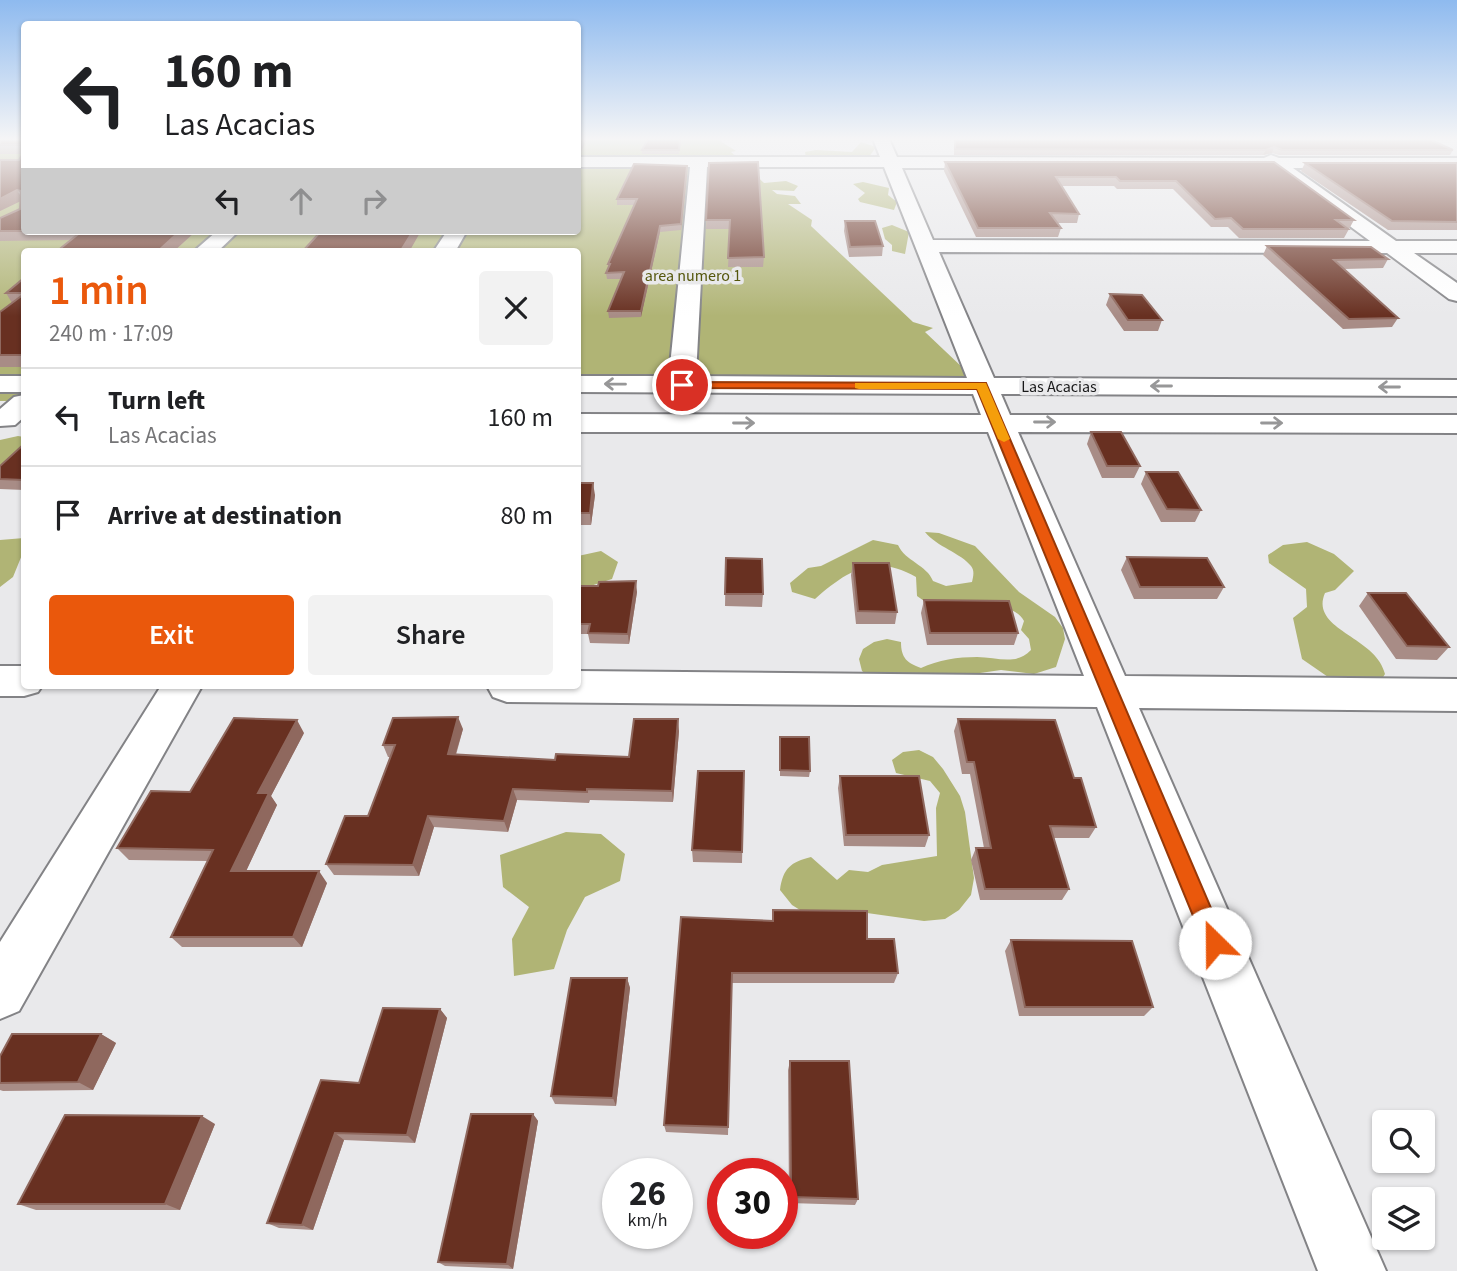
<!DOCTYPE html>
<html lang="en">
<head>
<meta charset="utf-8">
<style>
	body { margin:0; font-family:"Source Sans 3",sans-serif; background:#f2f2f2; color:#202124; height:100vh; display:flex; flex-direction:column; font-size:26px; white-space:nowrap }
	* { box-sizing:border-box; margin:0 }
	p { font-size:23px; color:#757577 }
	.icon { flex:none; width:38px; height:38px; fill:none; stroke:currentColor; stroke-width:2; stroke-linecap:round; stroke-linejoin:round }
	.map { position:relative; flex:1; overflow:hidden }
	.side { position:absolute; left:21px; top:248px; width:560px; height:441px; display:flex; flex-direction:column; background:#fff; border-radius:7px; box-shadow:0 2px 5px #0004 }
	.side>* { flex:none }
	.guide { position:absolute; left:21px; top:21px; width:560px; height:214px; border-radius:7px; box-shadow:0 2px 5px #0004; background:#fff; color:#202124; overflow:hidden }
	.buttons { position:absolute; left:1372px; top:1110px; display:grid; gap:14px }
	.buttons a { display:grid; place-items:center; width:63px; height:63px; border-radius:7px; background:#fff; box-shadow:0 2px 5px #0004; font-size:35px }
	.speed { position:absolute; left:602px; top:1158px; display:flex; gap:14px; font-size:35px; font-weight:700; text-align:center }
	.speed>* { display:grid; place-content:center; width:91px; height:91px; border-radius:50%; background:#fff; box-shadow:0 2px 5px #0004; line-height:1 }
	.speed small { font-size:18px; font-weight:400 }
	.speed .limit { border:10px solid #d22; background:#fff; color:#111 }
	.pin { position:absolute; display:grid; place-items:center; width:60px; height:60px; color:#fff; margin:-30px; border:4px solid #fff; border-radius:50%; box-shadow:0 2px 7px #0007 }
	.me { position:absolute; width:77px; margin:-38px; rotate:337deg; stroke-linejoin:round; filter:drop-shadow(0 0 5px #0008) }
	.turn { display:flex; align-items:center; gap:24px; height:147px; padding:0 28px; font-size:32px }
	.turn .icon { width:91px; height:91px; stroke-width:2.5 }
	.turn b { display:block; font-size:49px; line-height:60px }
	.lanes { display:flex; align-items:center; height:66px; padding:0 28px; background:#0003; justify-content:center; gap:35px; direction:ltr }
	.lanes .off { opacity:.35 }
	.round { display:grid; place-items:center; flex:none; width:74px; height:74px; border-radius:7px; background:#f2f2f2 }
	.headline { display:flex; align-items:center; justify-content:space-between; height:119px; padding:0 28px }
	h1 { font-size:42px; font-weight:600; line-height:52px; color:#ea580c }
	.action { display:flex; gap:14px; margin-top:auto; padding:14px 28px }
	.action a { flex:1; height:80px; border-radius:7px; background:#ea580c; color:#fff; font-size:28px; font-weight:600; line-height:80px; text-align:center }
	.action a+a { background:#f2f2f2; color:#202124 }
	ul { padding:0; list-style:none }
	li { display:flex; align-items:center; gap:21px; height:98px; padding:0 28px; border-top:2px solid #e0e0e0 }
	li div { flex:1 }
	li b { display:block; font-size:26px }
	li em { font-style:normal }
	.map>svg:first-child { display:block }
	.forest { fill:#b0b475 }
	.lines { fill:none; stroke-linecap:round; stroke-linejoin:round }
	.minor-casing { stroke:#838386; stroke-width:4 }
	.minor { fill:#fff; fill-rule:evenodd }
	.wall { fill:#a88c86 }
	.shaded-wall { fill:#8f685e }
	.building { fill:#683021; stroke:#8f685e; stroke-width:2 }
	.oneway { stroke:#979798 }
	.route { fill:#ea580c; stroke:#983908; stroke-width:2 }
	.slow { fill:#f59e0b }
	.labels { text-anchor:middle; stroke-width:7; stroke-linejoin:round; paint-order:stroke }
	.far-park-label { font-size:16px; fill:#55570c; stroke:#e9e9eb }
	.far-street-label { font-size:16px; fill:#181819; stroke:#e9e9eb }
</style>
</head>
<body>
<div class="map">
<svg width="1457" height="1271" viewBox="0 0 1457 1271">
	<rect width="100%" height="100%" fill="#e9e9eb"/>
	<path class="forest" d="M0,139H24V231H578V139H717L736,151L731,152L764,183L786,181L798,186L794,191L772,190L777,194L795,196L801,204H788L812,220L811,226L913,322L933,328L925,332L982,386L578,392V252H24V401H0Z
		M861,142L876,147L869,157L806,158L805,152L816,150L852,152Z
		M863,182L889,188L888,195L897,202L894,210L860,202L858,199L865,193L853,184Z
		M892,225L909,232L905,254L892,251V245L885,239L882,228Z
		M18,436L24,437V455L0,475V440Z
		M925,532L939,533L975,546L1019,592L1055,617L1063,628L1065,639L1056,667L1034,674L1001,670L945,678L900,674L887,680L872,679L862,671L859,659L863,649L874,642L887,639L901,642C901,658 907,663 921,668C938,660 958,657 977,657C997,657 1016,666 1031,650L1029,639L1021,630L1024,621C1011,597 953,604 927,603L917,596L916,577C874,553 847,571 815,599L792,592L790,583L808,568L821,566L873,540L898,545C905,561 927,565 933,581L946,586L972,582C973,577 975,571 971,566C961,553 937,547 925,532Z
		M24,538V550L13,577L0,587V540Z
		M1307,542L1334,554L1354,571L1335,590L1325,593C1309,630 1376,636 1385,674L1380,682L1331,679L1302,659L1293,618L1307,607L1306,589L1269,563L1268,555L1283,545Z
		M601,551L618,562L612,579L578,590V556Z
		M919,750L933,757L943,769L960,796L965,812L974,878L971,895L959,910L945,919L924,921L867,913L808,915L792,905L780,890C783,868 791,862 811,857L837,880L849,870L868,872L882,865L937,856L936,808L940,793L930,781L896,773L892,760L903,752Z
		M566,832L601,834L625,854L620,881L585,897L567,930L554,969L514,976L512,939L529,907L503,887L500,855Z"/>
	<g class="lines">
		<defs>
			<path id="minor" d="M873,139H889L897,157L1264,158L1271,155L1279,158H1457V168H1293L1396,241H1457V253H1414L1457,283V301L1449,299L1387,253L939,252L994,378L1457,380V396L1001,394L1010,415H1457V433L1018,432L1125,676L1457,679V711L1139,708L1386,1271H1318L1097,707L507,702L493,697L487,686H578V671L1084,676L988,432H578V414L981,415L973,394L578,392V376H669L690,167H578V157H880ZM707,167H884L967,378L696,376ZM902,168H1271L1370,241L933,240Z
				M217,231H239L217,252H193Z
				M447,231H467L455,252H433Z
				M0,376H24V392H0Z
				M24,395V417L15,425L0,426V409L14,397Z
				M0,666H24V686H42L38,692L24,696H0Z
				M161,686H202L19,1011L0,1019V942Z"/>
		</defs>
		<use href="#minor" class="minor-casing"/>
		<use href="#minor" class="minor"/>
	</g>
	<path class="wall" d="M0,139H24V154H0Z
		M681,139L679,154H642V150Z
		M954,139H1429L1453,150L1450,155H1279L1272,153L1263,155H954Z
		M0,160H19L24,231H196L173,252L71,240L0,241V218L20,209V201L0,211Z
		M945,162H1274L1354,220L1344,238H1239L1228,227H1211L1173,189H1117L1114,186H1062L1079,214L1077,223H1057L1061,228L1058,237H976L944,171Z
		M709,163L764,257L763,267H728L730,229H706Z
		M1305,163H1457V230H1388L1301,171Z
		M687,172L681,230L660,232L641,317L609,318L608,311L621,279H607L606,273L608,269V264L635,205H617V199Z
		M845,221L883,246L882,256L849,257L844,231Z
		M1267,246L1388,259L1383,268L1344,269L1398,318L1392,327L1343,329L1263,255Z
		M24,278V367H0V312L12,303L6,293Z
		M1110,294L1162,320L1158,331H1124L1106,305Z
		M1091,432L1140,466L1134,478H1102L1087,444Z
		M24,444V490L0,489V466Z
		M1146,472L1201,510L1195,522H1161L1141,484Z
		M578,483L595,495L591,525H578Z
		M1127,557L1224,587L1217,599H1134L1121,570Z
		M726,558L763,594L762,607L725,606Z
		M853,563L897,612L895,624H856L851,575Z
		M578,586H598L637,592L629,644L590,643L588,634H578Z
		M1368,593L1449,647L1437,660L1396,659L1359,606Z
		M924,600L1018,633L1014,645H927L921,613Z
		M958,719L1074,778L1096,827L1089,838H1054L1069,889L1062,900H980L971,860L976,848H984L970,774H962L954,731Z
		M463,729L456,755L555,760L629,757L679,731L673,802L590,800L589,803L517,800L508,832L434,827L419,876L334,875L326,864L368,816L390,757H388L383,745Z
		M304,733L271,796L277,805L246,871L327,883L302,947H182L171,937L207,861L129,860L117,848L190,792Z
		M780,737L810,771L809,777L780,776Z
		M744,771L742,863L693,862L692,850Z
		M840,776L929,835L925,847L844,846L838,788Z
		M773,910L867,939L898,973L894,983H732L728,1135L666,1132L664,1125L681,917L772,921Z
		M1011,940L1153,1007L1144,1016H1019L1005,951Z
		M627,978L630,988L616,1106L555,1104L551,1096Z
		M440,1009L447,1018L415,1143L344,1140L313,1230L279,1228L267,1223L359,1083Z
		M101,1034L116,1043L93,1090L3,1091L0,1090V1056Z
		M790,1061L858,1199L855,1205L789,1203L788,1070Z
		M533,1114L538,1121L513,1269L445,1266L438,1262Z
		M215,1124L180,1210H36L18,1204Z"/>
	<path class="shaded-wall" d="M584,139H587L580,154L578,155V149Z
		M24,142V153L20,145Z
		M1274,147L1272,153L1263,155L1266,150Z
		M687,166V172L681,230V224Z
		M17,190L23,200L0,211V199Z
		M660,226V232L641,317V311Z
		M180,231H196L173,252H157Z
		M413,231H421L409,252H400Z
		M593,483L595,495L591,525L590,513Z
		M636,581L637,592L629,644L628,634Z
		M458,717L463,729L452,766L448,754Z
		M678,719L679,731L673,802L672,791Z
		M297,720L304,733L271,796L277,805L241,882L231,871L258,793Z
		M513,789L517,800L508,832L504,821Z
		M428,816L434,827L419,876L413,865Z
		M319,871L327,883L302,947L293,937Z
		M627,978L630,988L616,1106L613,1098Z
		M440,1009L447,1018L415,1143L407,1135Z
		M101,1034L116,1043L93,1090L78,1082Z
		M533,1114L538,1121L513,1269L507,1264Z
		M202,1116L215,1124L180,1210L165,1204Z
		M335,1133L344,1140L313,1230L302,1225Z"/>
	<path class="building" d="M0,139H24V142L20,145H0Z
		M578,139H584L579,148L578,149Z
		M648,139H680L679,150H642Z
		M955,139H1429L1453,150H1282L1274,147L1266,150L955,149Z
		M22,155H24V231H0V218L20,209L21,191L17,190L0,199V160H19Z
		M758,162L764,257L728,258L730,220H706L709,163Z
		M945,162H1274L1354,220H1336L1348,229H1243L1231,218L1215,219L1176,181H1120L1116,177H1056L1079,214L1050,213L1061,228H978Z
		M1305,163H1457V222L1392,221Z
		M634,164L687,166L681,224L660,226L641,311H608L624,272L606,273L610,264H608L637,199H617Z
		M845,221H875L883,246L850,247Z
		M82,231H180L157,252H56Z
		M321,231H413L400,252H302Z
		M1267,246L1371,247L1388,259L1334,260L1398,318L1349,319Z
		M24,278V293H6Z
		M24,294V355H0V312Z
		M1110,294L1142,295L1162,320H1128Z
		M1091,432H1121L1140,466H1107Z
		M24,444V480L0,479V466Z
		M1146,472H1178L1201,510L1167,509Z
		M578,483H593L590,513H578Z
		M1127,557L1207,558L1224,587H1140Z
		M726,558L762,559L763,594H725Z
		M853,563H889L897,612L858,611Z
		M636,581L628,634L588,633L590,624H578V586H598L599,582Z
		M1368,593H1406L1449,647L1407,646Z
		M924,600L1009,601L1018,633H930Z
		M458,717L448,754L555,760L556,754L629,757L634,719H678L672,791L587,789V792L513,789L504,821L428,816L413,865L326,864L345,816H368L395,745H383L393,718Z
		M234,718L297,720L258,793H269L231,871H319L293,937H171L213,850L117,848L151,791L190,792Z
		M958,719L1055,720L1074,778H1081L1096,827L1050,826L1069,889H985L976,848H991L974,762H967Z
		M780,737H809L810,771L780,770Z
		M698,771H744L742,852L692,850Z
		M840,776H919L929,835H846Z
		M773,910L867,911V939H894L898,973H732L728,1127L664,1125L681,917L773,921Z
		M1011,940L1132,941L1153,1007H1025Z
		M571,978H627L613,1098L551,1096Z
		M383,1008L440,1009L407,1135L335,1133L302,1225L267,1223L321,1080L359,1083Z
		M12,1034H101L78,1082L0,1083V1056Z
		M790,1061H849L858,1199L791,1197Z
		M471,1114H533L507,1264L438,1262Z
		M65,1115L202,1116L165,1204H18Z"/>
	<defs><path id="oneway-shaft" d="M-6 0H5M1.5-3L5.5 0L1.5 3" fill="none" stroke-width="1.6" stroke-linecap="round" stroke-linejoin="round" transform="scale(1.75)"/></defs>
	<g class="oneway">
		<use href="#oneway-shaft" transform="translate(615 384) rotate(-179)"/>
		<use href="#oneway-shaft" transform="translate(1161 386) rotate(-180)"/>
		<use href="#oneway-shaft" transform="translate(1389 387) rotate(-180)"/>
		<use href="#oneway-shaft" transform="translate(1045 422)"/>
		<use href="#oneway-shaft" transform="translate(744 423)"/>
		<use href="#oneway-shaft" transform="translate(1272 423)"/>
	</g>
	<linearGradient id="sky" x2="0" y2="1"><stop stop-color="#8ebaef"/><stop offset="0.44" stop-color="#f5f5f6"/><stop offset="1" stop-color="#f5f5f6" stop-opacity="0"/></linearGradient>
	<rect width="1457" height="316" fill="url(#sky)"/>
	<path class="route" d="M678,382L986,383L1226,943L1223,950L1215,953L1207,950L977,389L682,388L678,387Z"/>
	<path class="slow" d="M855,383H986L1010,439L1004,442L998,439L977,389H859L855,388Z"/>
	<g class="labels">
		<g class="far-park-label">
			<text x="693" y="281">area numero 1</text>
		</g>
		<g class="far-street-label">
			<text x="1059" y="392">Las Acacias</text>
		</g>
	</g>
</svg>
<div class="buttons">
<a><svg class="icon" aria-label="search" viewBox="0 0 24 24"><circle cx="10" cy="10" r="6"/><path d="M15 15l6 6"/></svg></a>
<a><svg class="icon" aria-label="layers" viewBox="0 0 24 24"><path d="M12 4l9 5-9 5-9-5zM3 14l9 5 9-5"/></svg></a>
</div>
<div class="speed"><div>26<small>km/h</small></div><div class="limit">30</div></div>
<div class="pin" style="left:682px;top:385px;background:#d93025"><svg class="icon" aria-label="arrive" viewBox="0 0 24 24"><path d="M6 21V4h12l-3 4 3 4H6"/></svg></div>
<svg class="me" style="left:1215px;top:943px" viewBox="-20 -20 40 40"><circle r="19" fill="#fff"/><path d="M0-13L10 11 0 6-10 11z" fill="#ea580c"/></svg>
<div class="guide">
<div class="turn"><svg class="icon" aria-label="left" viewBox="0 0 24 24"><path d="M17 20v-9H6M10 6l-5 5 5 5"/></svg><div><b>160 m</b>Las Acacias</div></div>
<div class="lanes"><svg class="icon" aria-label="left" viewBox="0 0 24 24"><path d="M17 20v-9H6M10 6l-5 5 5 5"/></svg><svg class="icon off" aria-label="ahead" viewBox="0 0 24 24"><path d="M12 20V5M6 11l6-6 6 6"/></svg><svg class="icon off" aria-label="right" viewBox="0 0 24 24"><path d="M7 20v-9h11M14 6l5 5-5 5"/></svg></div>
</div>
<section class="side">
<div class="headline"><div><h1>1 min</h1><p>240 m · 17:09</p></div><a class="round"><svg class="icon" aria-label="close" viewBox="0 0 24 24"><path d="M6 6l12 12M18 6L6 18"/></svg></a></div>
<ul>
<li><svg class="icon" aria-label="left" viewBox="0 0 24 24"><path d="M17 20v-9H6M10 6l-5 5 5 5"/></svg><div><b>Turn left</b><p>Las Acacias</p></div><em>160 m</em></li>
<li><svg class="icon" aria-label="arrive" viewBox="0 0 24 24"><path d="M6 21V4h12l-3 4 3 4H6"/></svg><div><b>Arrive at destination</b></div><em>80 m</em></li>
</ul>
<div class="action"><a>Exit</a><a>Share</a></div>
</section>
</div>
</body>
</html>
